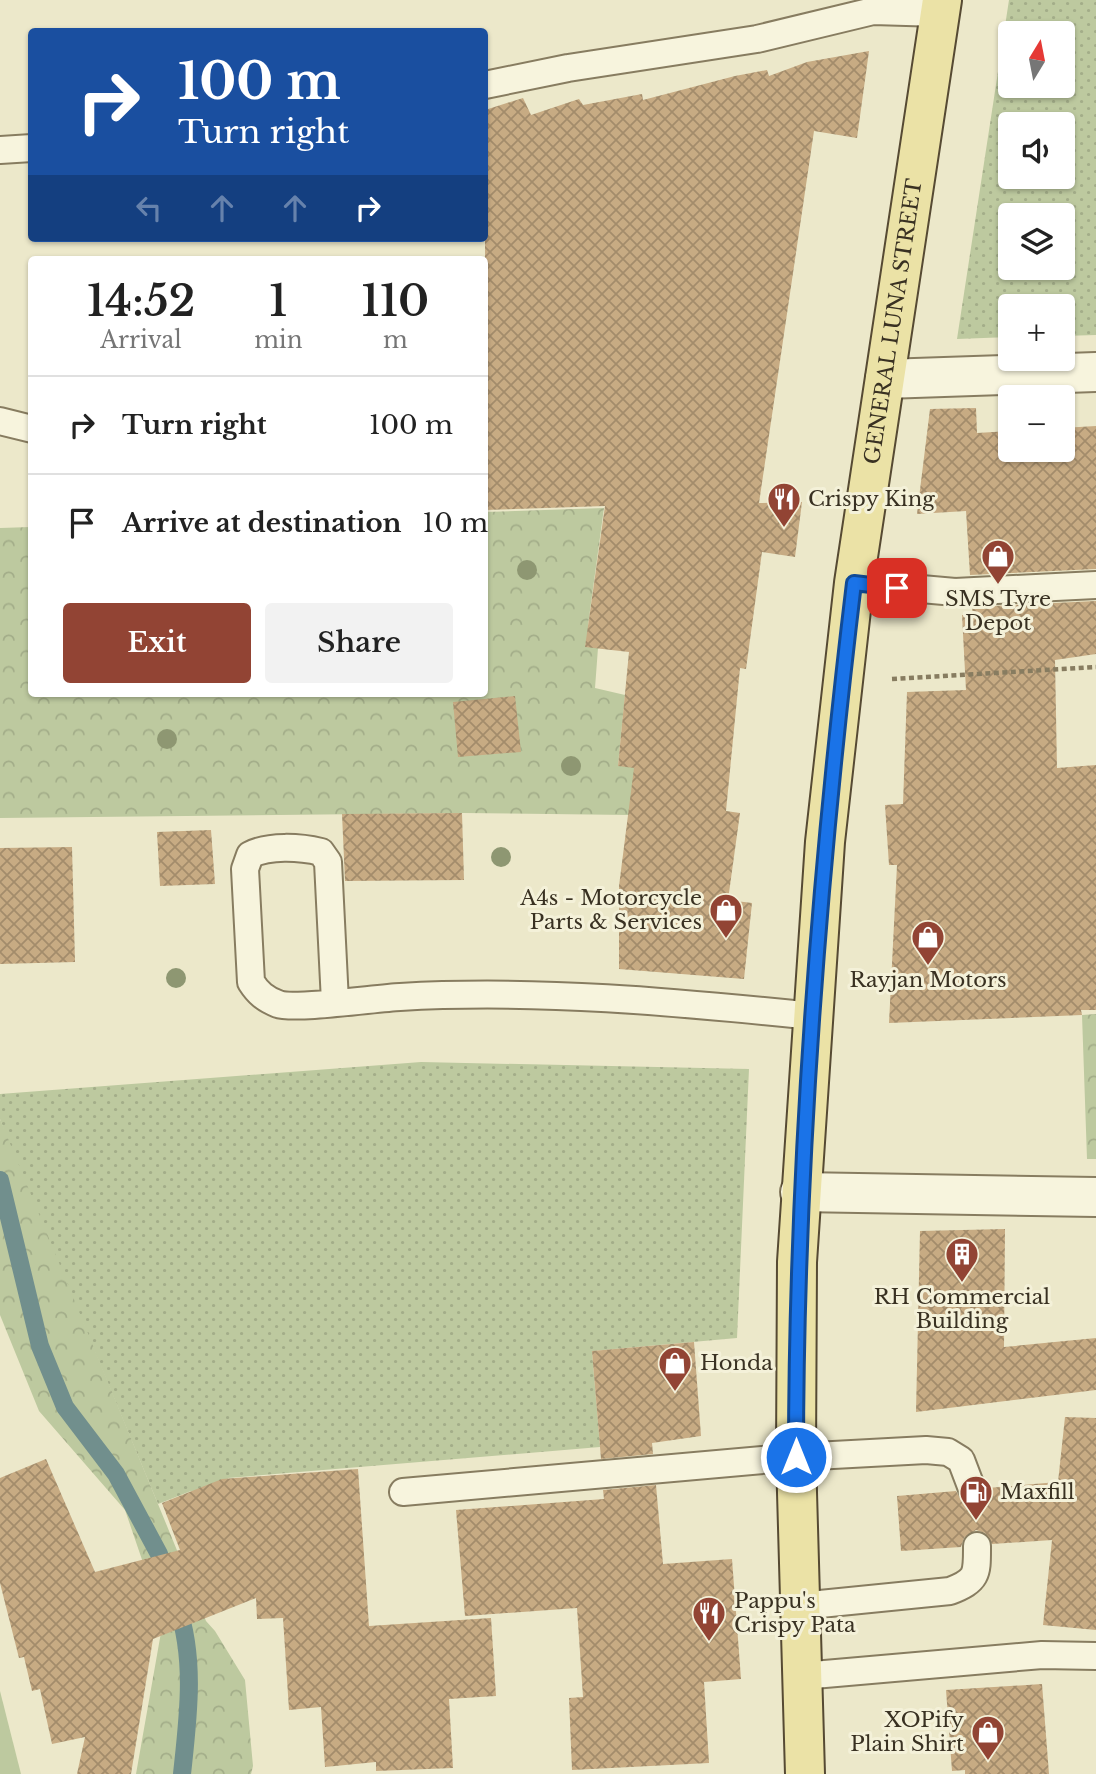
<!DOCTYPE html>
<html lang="en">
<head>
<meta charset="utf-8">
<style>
	body { margin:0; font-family:"Libre Baskerville",serif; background:#f2f2f2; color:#222; height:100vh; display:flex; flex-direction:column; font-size:26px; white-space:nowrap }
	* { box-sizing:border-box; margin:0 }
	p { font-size:23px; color:#767676 }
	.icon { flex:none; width:38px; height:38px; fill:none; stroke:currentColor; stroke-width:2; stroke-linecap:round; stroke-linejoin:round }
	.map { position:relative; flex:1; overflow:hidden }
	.drawer { position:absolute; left:28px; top:256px; width:460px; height:441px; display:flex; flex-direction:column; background:#fff; border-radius:7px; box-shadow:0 2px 5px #0004 }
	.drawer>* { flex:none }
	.guide { position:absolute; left:28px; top:28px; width:460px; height:214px; border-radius:7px; box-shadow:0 2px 5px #0004; background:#1a4fa0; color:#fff; overflow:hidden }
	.needle { width:46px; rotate:10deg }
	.tools { position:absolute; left:998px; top:21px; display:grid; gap:14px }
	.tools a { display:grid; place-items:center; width:77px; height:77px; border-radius:7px; background:#fff; box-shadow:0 2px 5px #0004; font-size:35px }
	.pin { position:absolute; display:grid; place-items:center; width:60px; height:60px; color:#fff; margin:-30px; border-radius:14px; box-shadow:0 4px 10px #0006 }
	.me { position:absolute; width:77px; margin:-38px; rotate:0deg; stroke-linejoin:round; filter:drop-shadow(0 0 5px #0008) }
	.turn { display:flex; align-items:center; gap:24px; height:147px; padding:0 35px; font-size:32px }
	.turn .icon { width:91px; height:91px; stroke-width:2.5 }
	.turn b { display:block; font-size:49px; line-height:60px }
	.lanes { display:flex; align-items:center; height:66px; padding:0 35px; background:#0003; justify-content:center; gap:35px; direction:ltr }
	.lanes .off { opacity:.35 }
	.eta { display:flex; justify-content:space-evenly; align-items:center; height:119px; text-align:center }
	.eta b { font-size:42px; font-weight:600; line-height:49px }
	.cta { display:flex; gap:14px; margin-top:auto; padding:14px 35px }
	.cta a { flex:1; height:80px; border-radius:7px; background:#924434; color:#fff; font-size:28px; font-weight:600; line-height:80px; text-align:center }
	.cta a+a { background:#f2f2f2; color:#222 }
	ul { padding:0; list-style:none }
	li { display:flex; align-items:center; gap:21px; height:98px; padding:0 35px; border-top:2px solid #e0e0e0 }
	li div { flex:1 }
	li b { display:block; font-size:26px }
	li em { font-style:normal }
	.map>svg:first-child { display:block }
	.grass { fill:url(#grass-dots); fill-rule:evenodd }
	.forest { fill:url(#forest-crowns) }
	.pitch { fill:#bdc99f }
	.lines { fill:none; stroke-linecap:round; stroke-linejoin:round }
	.stream { stroke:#718f8d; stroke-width:18 }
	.building { fill:url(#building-cross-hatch) }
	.lane-casing { stroke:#877c60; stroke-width:30 }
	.street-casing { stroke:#877c60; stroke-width:42 }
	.primary-casing { stroke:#564a33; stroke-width:42 }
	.path { stroke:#877c60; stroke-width:4.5; stroke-dasharray:5 3.5; stroke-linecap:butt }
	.lane { stroke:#f7f4dd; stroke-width:26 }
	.street { stroke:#f7f4dd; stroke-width:38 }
	.primary { stroke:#ebe2a6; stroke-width:38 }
	.tree { fill:#8e9772 }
	.route-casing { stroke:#114b97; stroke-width:18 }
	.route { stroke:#1a73e8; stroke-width:12 }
	.labels { text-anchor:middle; stroke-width:6; stroke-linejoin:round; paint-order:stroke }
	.street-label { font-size:21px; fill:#393122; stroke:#f4f1d9 }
	.poi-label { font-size:21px; fill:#393122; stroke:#f4f1d9; text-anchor:start }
</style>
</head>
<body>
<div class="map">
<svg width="1096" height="1774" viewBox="0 0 1096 1774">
	<defs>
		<pattern id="grass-dots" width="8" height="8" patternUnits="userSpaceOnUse" patternTransform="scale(1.75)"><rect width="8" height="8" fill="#bdc99f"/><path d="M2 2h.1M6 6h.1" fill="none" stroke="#a3ad89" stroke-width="1.8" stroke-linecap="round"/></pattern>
		<pattern id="forest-crowns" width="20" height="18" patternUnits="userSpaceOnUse" patternTransform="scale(1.75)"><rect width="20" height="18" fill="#bdc99f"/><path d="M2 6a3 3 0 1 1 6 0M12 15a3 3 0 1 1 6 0" fill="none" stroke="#a3ad89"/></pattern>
		<pattern id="building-cross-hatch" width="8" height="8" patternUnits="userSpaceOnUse" patternTransform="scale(1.75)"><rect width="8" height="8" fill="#c7ab83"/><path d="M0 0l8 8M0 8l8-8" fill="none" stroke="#a38c6b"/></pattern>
	</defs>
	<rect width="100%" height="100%" fill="#ece8ca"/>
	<path class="grass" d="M1009,0H1096V335L1062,336V306H1010V337L957,339ZM1010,33H1062V86H1010ZM1010,124H1062V177H1010ZM1010,215H1062V268H1010Z
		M421,1062L749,1069L737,1338L592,1351L600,1447L228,1478L234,1575L226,1577L191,1491L158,1504L8,1142L0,1119V1094Z"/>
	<path class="forest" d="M604,508L588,625L598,648L595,688L625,695L618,765L637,768L629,815L462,813L0,818V528L31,527L32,693H485V512Z
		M1096,1014V1159H1087L1082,1015Z
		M0,1119L206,1621L215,1631L245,1680L253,1766L251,1774H136L163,1621L125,1510L39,1411L0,1315Z"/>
	<path class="pitch" d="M0,1691L21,1774H0Z"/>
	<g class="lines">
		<path class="stream" d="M0,1180L40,1346L65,1407L116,1474L159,1554L166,1575
			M177,1605C196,1659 188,1718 182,1774"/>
	</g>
	<path class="building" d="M869,51L857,138L814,131L759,503L802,502L795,557L762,552L746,669L740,668L726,811L740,813L728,900L752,903L744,979L619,969V886L634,768L618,766L629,652L585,647L605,506L485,510V110L523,98L531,115L579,99L583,105L642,94L643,100L735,76L767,70L769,76L807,62Z
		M976,408L977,433L1010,431V450H1062V428L1096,426V569L970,575L966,511L917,514L930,409Z
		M1096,601V654L1055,660L1057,768L1096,765V1010H1081L1082,1015L889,1023L897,865H889L885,805L903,804L907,692L966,690L962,615H973L972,607Z
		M515,696L521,752L458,757L453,702Z
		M462,813L464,880L345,881L342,814Z
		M211,830L215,884L160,886L157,832Z
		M72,847L75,962L0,964V848Z
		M1005,1229L1004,1347L1096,1338V1390L916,1412L920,1231Z
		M694,1342L701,1436L652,1443L653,1454L601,1459L592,1351Z
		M1065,1417L1096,1418V1630L1043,1625L1052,1540L992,1544L985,1533L976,1530L964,1538L961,1547L901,1551L897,1496L956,1491L962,1501L970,1505L984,1499L987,1488L1058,1482Z
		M46,1459L95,1572L180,1550L162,1503L222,1479L358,1469L369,1626L491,1618L496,1696L449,1699L453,1768L376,1771V1762L325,1767L321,1707L289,1710L283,1618L257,1619L256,1598L153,1639L131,1774H77L85,1737L52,1744L40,1689L32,1691L24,1657L19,1658L0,1583V1478Z
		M656,1485L663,1564L732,1559L741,1679L704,1682L709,1763L572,1770L569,1698L583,1697L577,1608L465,1616L456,1510L604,1499L603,1490Z
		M1042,1684L1049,1774H965V1770L952,1771L946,1690Z"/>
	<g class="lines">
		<defs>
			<path id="lane" d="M485,85L568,68L757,39L873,11L940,13
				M0,150L32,148
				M0,421L32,429
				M854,583L955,592L1096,585
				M335,1002L328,862L321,852C300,847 269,845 250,855L245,869L251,982C258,993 265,999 278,1004C294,1010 377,998 400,997C538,989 676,1002 813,1016
				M403,1492L796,1457L926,1450L948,1452L961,1460L972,1489
				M800,1606L950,1591C978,1580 977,1574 977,1546
				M802,1676L1042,1655L1096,1656"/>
			<path id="street" d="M885,379L1096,372
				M800,1192L1096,1197"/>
			<g id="primary">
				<path id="s1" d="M805,1774L796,1457L797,1262L825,842L854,583L942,0"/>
			</g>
		</defs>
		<use href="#lane" class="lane-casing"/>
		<use href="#street" class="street-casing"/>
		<use href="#primary" class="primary-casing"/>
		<path class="path" d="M892,679L1096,667"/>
		<use href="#lane" class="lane"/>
		<use href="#street" class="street"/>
		<use href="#primary" class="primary"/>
	</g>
	<g class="tree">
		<circle cx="527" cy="570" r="10"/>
		<circle cx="167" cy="739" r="10"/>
		<circle cx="571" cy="766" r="10"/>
		<circle cx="501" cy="857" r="10"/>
		<circle cx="176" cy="978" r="10"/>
	</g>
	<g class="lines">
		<defs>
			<path id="route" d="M796,1457C796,1165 819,873 854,583L897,588"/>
		</defs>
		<use href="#route" class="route-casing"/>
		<use href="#route" class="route"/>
	</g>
	<defs>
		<symbol id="restaurant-pin" viewBox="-11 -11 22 30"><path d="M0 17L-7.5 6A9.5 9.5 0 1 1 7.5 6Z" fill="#924434" stroke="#f4f1d9"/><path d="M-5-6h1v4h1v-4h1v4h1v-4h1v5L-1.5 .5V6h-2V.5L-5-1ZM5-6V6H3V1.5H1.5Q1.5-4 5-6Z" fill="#fff"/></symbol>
		<symbol id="shop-pin" viewBox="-11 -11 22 30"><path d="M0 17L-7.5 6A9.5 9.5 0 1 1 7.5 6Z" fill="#924434" stroke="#f4f1d9"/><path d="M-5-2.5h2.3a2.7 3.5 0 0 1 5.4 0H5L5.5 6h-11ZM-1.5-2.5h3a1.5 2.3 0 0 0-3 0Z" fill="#fff"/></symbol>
		<symbol id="building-pin" viewBox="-11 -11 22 30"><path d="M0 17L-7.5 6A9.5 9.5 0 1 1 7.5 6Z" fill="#924434" stroke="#f4f1d9"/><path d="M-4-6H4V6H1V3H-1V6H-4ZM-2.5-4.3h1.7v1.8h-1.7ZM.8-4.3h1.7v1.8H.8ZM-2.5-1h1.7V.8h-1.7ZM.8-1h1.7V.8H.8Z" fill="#fff"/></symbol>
		<symbol id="fuel-pin" viewBox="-11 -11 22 30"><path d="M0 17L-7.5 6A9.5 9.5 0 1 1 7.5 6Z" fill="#924434" stroke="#f4f1d9"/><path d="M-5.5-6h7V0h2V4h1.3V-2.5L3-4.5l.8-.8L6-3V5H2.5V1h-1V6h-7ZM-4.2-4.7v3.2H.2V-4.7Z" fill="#fff"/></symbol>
	</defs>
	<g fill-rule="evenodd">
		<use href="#restaurant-pin" x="765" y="480" width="38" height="52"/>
		<use href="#shop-pin" x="979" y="537" width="38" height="52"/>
		<use href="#shop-pin" x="707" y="891" width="38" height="52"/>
		<use href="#shop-pin" x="909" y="918" width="38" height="52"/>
		<use href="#building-pin" x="943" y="1235" width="38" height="52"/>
		<use href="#shop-pin" x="656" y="1344" width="38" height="52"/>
		<use href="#fuel-pin" x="957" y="1473" width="38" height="52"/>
		<use href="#restaurant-pin" x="690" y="1594" width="38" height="52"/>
		<use href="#shop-pin" x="969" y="1713" width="38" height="52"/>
	</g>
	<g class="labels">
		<g class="street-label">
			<text dy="7" stroke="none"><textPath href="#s1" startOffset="1458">GENERAL LUNA STREET</textPath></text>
		</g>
		<g class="poi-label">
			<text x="808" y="506">Crispy King</text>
			<text x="998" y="606" text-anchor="middle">SMS Tyre<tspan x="998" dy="24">Depot</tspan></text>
			<text x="702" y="905" text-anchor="end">A4s - Motorcycle<tspan x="702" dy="24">Parts &amp; Services</tspan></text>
			<text x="928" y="987" text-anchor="middle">Rayjan Motors</text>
			<text x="962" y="1304" text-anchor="middle">RH Commercial<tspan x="962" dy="24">Building</tspan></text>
			<text x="700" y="1370">Honda</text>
			<text x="1000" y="1499">Maxfill</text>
			<text x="734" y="1608">Pappu's<tspan x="734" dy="24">Crispy Pata</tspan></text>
			<text x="964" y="1727" text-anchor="end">XOPify<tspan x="964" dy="24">Plain Shirt</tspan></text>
		</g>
	</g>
</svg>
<div class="tools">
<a><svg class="needle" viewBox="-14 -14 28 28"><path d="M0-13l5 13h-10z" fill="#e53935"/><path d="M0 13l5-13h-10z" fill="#767676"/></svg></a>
<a><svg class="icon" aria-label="sound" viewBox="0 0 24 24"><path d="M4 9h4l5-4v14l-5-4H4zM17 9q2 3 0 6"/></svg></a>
<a><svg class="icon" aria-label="layers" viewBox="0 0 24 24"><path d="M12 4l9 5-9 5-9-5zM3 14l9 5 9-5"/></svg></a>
<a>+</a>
<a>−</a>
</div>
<div class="pin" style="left:897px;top:588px;background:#d93025"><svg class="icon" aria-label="arrive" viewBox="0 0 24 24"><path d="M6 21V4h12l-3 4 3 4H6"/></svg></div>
<svg class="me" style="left:796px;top:1457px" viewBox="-20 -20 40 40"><circle r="17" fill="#1a73e8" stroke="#fff" stroke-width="3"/><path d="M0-11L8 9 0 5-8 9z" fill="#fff"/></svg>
<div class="guide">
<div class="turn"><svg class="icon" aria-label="right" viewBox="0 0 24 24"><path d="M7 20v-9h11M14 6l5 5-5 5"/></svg><div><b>100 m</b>Turn right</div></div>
<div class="lanes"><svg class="icon off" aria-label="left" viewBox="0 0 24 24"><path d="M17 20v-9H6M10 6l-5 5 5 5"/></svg><svg class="icon off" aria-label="ahead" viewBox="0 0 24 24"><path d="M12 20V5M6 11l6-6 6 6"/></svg><svg class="icon off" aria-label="ahead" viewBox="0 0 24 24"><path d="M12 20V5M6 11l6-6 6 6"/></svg><svg class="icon" aria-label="right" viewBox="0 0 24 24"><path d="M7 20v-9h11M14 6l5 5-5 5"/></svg></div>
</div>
<section class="drawer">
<div class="eta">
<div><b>14:52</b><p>Arrival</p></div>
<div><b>1</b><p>min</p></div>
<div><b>110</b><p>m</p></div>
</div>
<ul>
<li><svg class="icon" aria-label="right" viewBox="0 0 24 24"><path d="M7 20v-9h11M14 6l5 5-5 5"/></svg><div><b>Turn right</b></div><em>100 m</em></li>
<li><svg class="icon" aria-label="arrive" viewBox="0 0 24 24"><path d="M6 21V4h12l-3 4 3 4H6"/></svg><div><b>Arrive at destination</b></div><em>10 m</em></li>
</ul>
<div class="cta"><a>Exit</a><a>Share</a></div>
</section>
</div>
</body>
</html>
